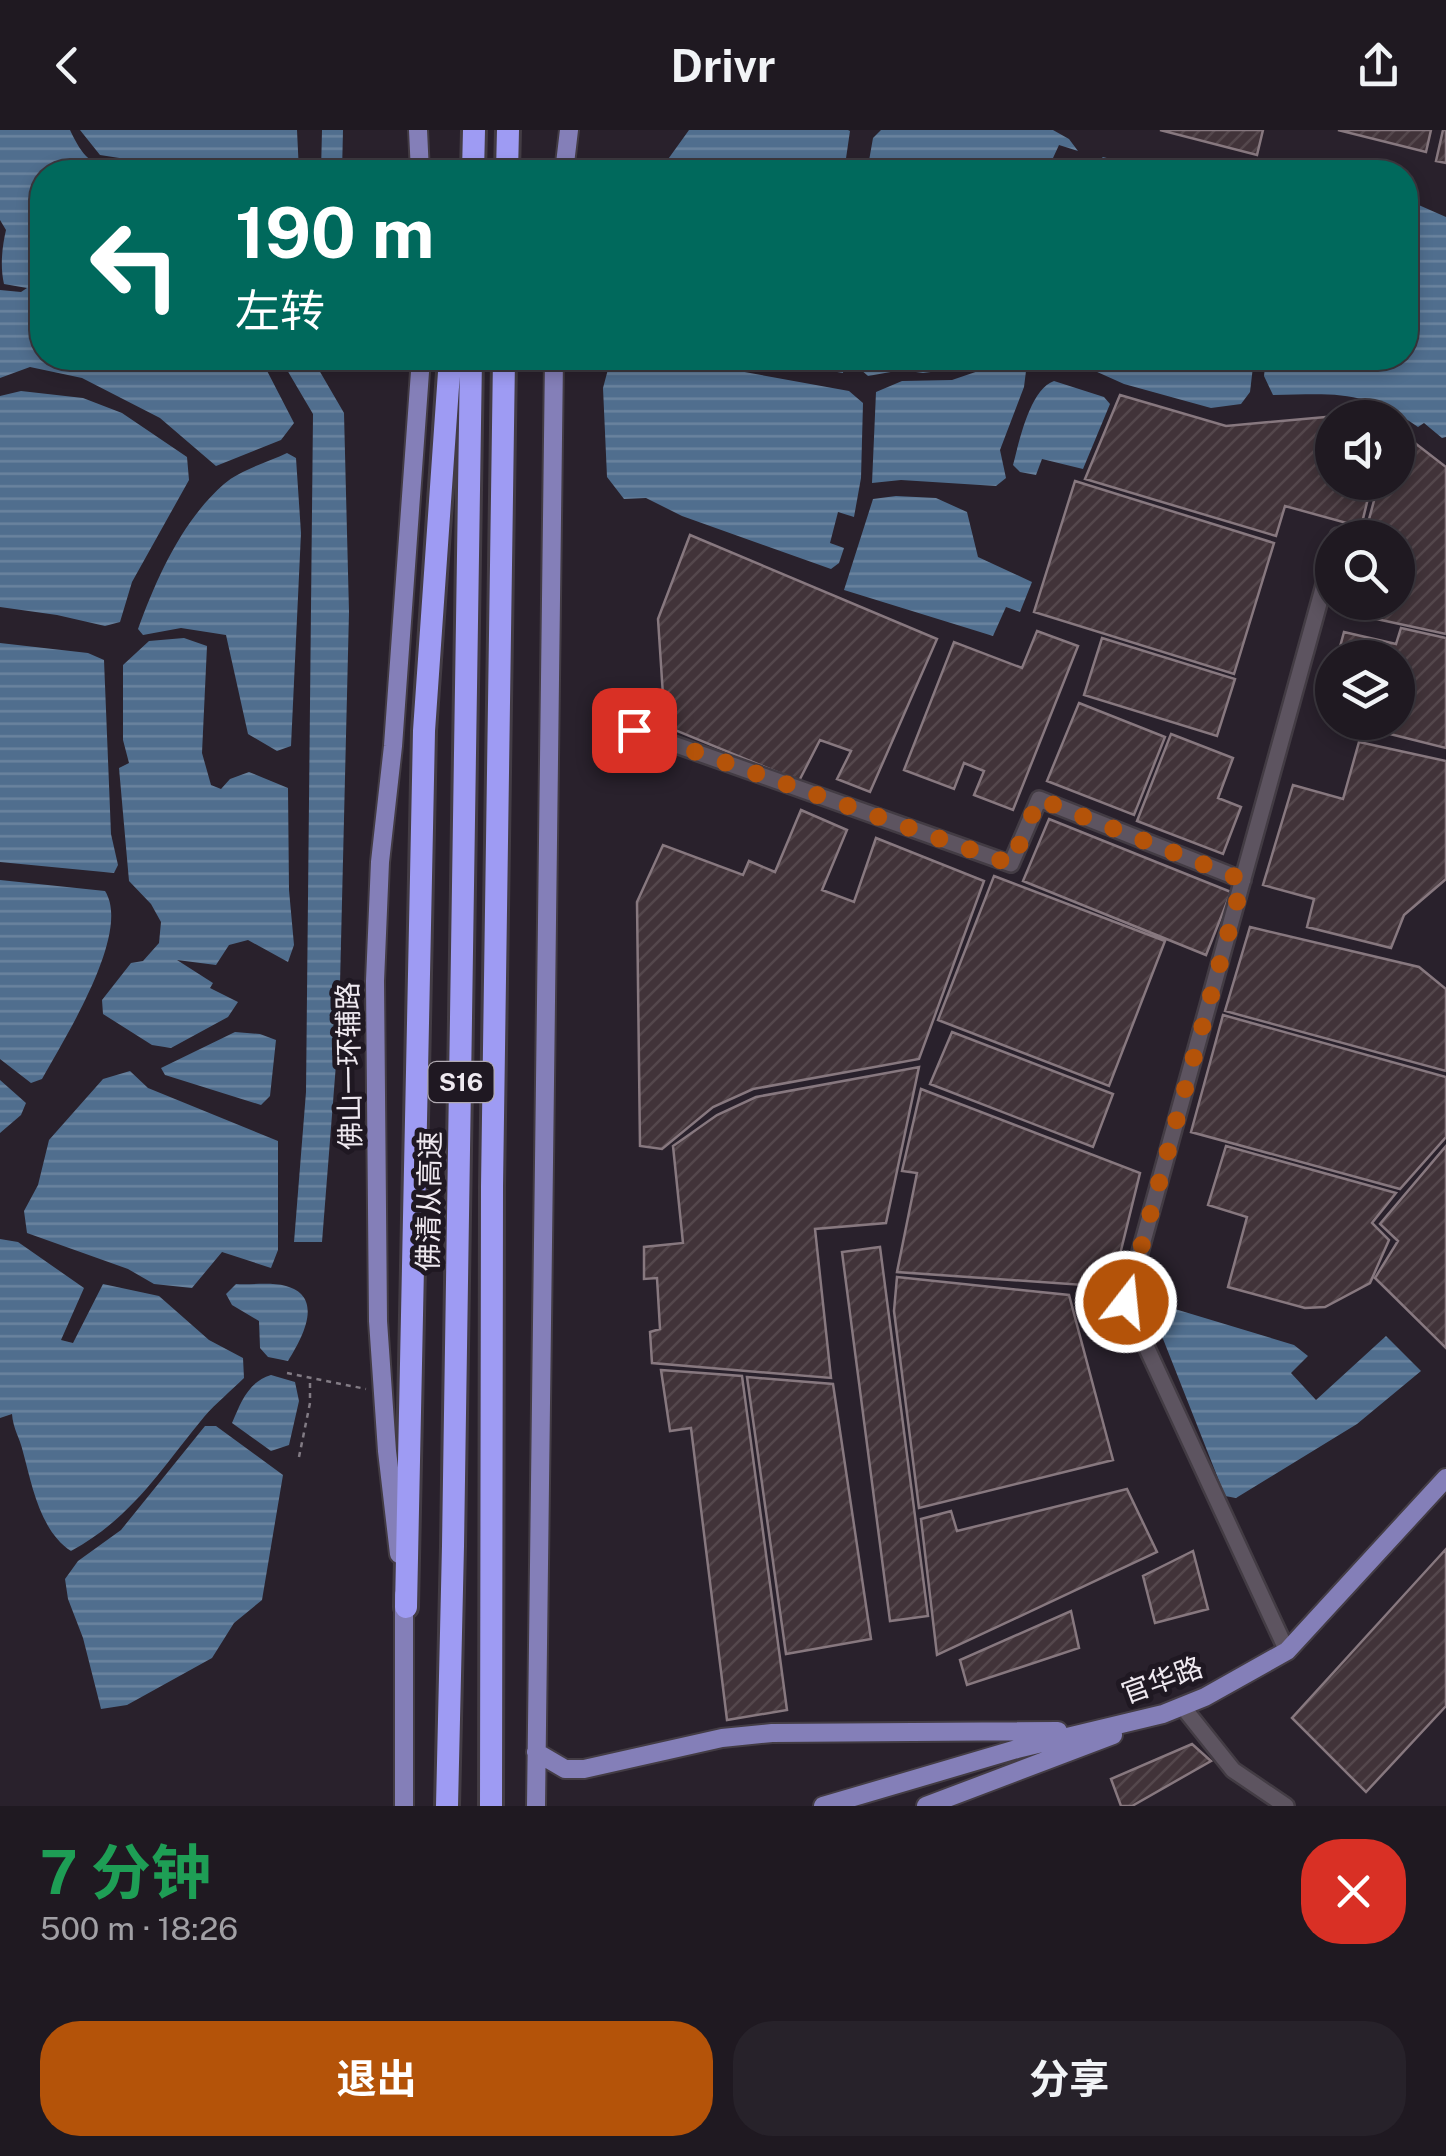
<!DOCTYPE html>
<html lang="zh">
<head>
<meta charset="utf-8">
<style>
	body { margin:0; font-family:"Public Sans","Noto Sans SC",sans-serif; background:#27222a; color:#f1f3f6; height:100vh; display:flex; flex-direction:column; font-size:38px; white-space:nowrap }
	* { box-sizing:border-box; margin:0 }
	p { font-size:32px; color:#a1a0a5 }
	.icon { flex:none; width:55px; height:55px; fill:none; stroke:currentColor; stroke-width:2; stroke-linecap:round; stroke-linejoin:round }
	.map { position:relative; height:1676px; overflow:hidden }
	.sheet { display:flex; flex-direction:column; background:#1f1921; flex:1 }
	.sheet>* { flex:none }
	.banner { position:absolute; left:30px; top:30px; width:1388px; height:210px; border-radius:40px; box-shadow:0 5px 15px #0003,0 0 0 2px #3c383f; background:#00695c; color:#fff; overflow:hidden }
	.tools { position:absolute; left:1315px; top:270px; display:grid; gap:20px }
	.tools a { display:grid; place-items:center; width:100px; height:100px; border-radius:50%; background:#1f1921; box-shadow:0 5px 15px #0003,0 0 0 2px #3c383f; font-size:50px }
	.pin { position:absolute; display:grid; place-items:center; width:85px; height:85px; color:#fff; margin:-42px; border-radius:20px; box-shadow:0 5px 15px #0006 }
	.me { position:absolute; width:110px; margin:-55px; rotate:16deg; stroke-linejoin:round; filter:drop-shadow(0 0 8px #0008) }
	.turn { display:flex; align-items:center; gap:35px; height:210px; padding:0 40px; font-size:45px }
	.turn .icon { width:130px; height:130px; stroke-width:2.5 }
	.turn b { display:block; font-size:70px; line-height:85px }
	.round { display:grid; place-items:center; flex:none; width:105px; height:105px; border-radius:40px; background:#27222a }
	.headline { display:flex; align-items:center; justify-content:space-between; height:170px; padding:0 40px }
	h1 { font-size:60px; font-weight:700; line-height:75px; color:#1e9e55 }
	.primary-button { display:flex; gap:20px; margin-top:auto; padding:20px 40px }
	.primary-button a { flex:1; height:115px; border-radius:40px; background:#b45309; color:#fff; font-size:40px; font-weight:700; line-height:115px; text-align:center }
	.primary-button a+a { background:#27222a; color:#f1f3f6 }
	header { display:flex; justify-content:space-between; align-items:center; height:130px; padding:0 40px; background:#1f1921; font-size:45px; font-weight:700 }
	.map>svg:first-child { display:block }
	.water { fill:url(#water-rules) }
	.building { fill:url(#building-hatch); stroke:#87787f; stroke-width:2.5 }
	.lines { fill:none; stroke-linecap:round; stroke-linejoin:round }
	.minor-casing { stroke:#433c44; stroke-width:20 }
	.major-casing { stroke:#433c44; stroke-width:22 }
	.highway-casing { stroke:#433c44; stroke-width:28 }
	.path { stroke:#827b84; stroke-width:2.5; stroke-dasharray:5 5; stroke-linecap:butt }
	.minor { stroke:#5d5460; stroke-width:15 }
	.major { stroke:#847fb8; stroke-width:18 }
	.highway { stroke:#9e9bf3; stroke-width:22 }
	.route { stroke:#b45309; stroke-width:18; stroke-dasharray:0 32.4 }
	.labels { text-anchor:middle; stroke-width:10; stroke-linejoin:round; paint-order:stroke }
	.shield { fill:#1f1822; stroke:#b1aab2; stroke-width:2.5 }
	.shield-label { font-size:25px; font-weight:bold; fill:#efe9f0 }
	.street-label { font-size:28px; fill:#efe9f0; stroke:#1f1822 }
</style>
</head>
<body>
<header><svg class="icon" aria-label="back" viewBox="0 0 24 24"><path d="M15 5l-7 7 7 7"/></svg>Drivr<svg class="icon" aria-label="share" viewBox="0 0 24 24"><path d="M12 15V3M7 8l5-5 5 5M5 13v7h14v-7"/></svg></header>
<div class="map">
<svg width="1446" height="1676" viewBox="0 0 1446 1676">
	<defs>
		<pattern id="water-rules" width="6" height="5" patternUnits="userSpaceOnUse" patternTransform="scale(2.5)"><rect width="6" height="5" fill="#506e8e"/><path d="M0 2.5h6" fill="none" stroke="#6a839e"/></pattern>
		<pattern id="building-hatch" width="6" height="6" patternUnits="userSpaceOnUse" patternTransform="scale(2.5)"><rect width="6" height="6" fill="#413339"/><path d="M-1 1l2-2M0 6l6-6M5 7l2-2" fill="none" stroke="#54474c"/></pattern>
	</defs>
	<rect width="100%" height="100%" fill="#29212c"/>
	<path class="water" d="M0,0H70C84,29 89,32 119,42H42V228H255L263,233L294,293L281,310L216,336L160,288L82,248L30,237L0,248V160L21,162L27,158L4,154C0,137 2,117 6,100L0,90Z
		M80,0H297L299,42H210L100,25Z
		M322,0H343L342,42H321Z
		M689,0H848L850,1L844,42H655L661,39Z
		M881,0H1053L1069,9L1078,21L1059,15L1053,28L1075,37L1074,42H867L873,8Z
		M1103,27L1160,42H1163H1085Z
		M1405,69L1446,87V307L1442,308L1424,293L1418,297C1365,259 1335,264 1273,265L1264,246L1266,228H1405Z
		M280,228H312L344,283L349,482L339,896L322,1112H294L306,962L313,284Z
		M611,228H667L849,261L863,273L861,348L854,387L838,382L830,413L844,418L839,433L831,439L682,386L646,368L624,369L607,347L603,258Z
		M756,228H844L843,243Z
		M858,228H997L969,237L923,243L902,240L868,246L860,239Z
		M1066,228H1254L1250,262L1241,274L1211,278L1124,254Z
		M999,234L1026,241L1024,257L1000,320L1006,348L996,356L901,350L872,353L876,262L902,251L952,250Z
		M1054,251L1104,267L1110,274L1083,339L1042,329L1036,345L1020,342L1013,335C1019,312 1030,259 1054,251Z
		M21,261L83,268L122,283L187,327L189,350L132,452L120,492L105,496L57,485L0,477V266Z
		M287,323L296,328L301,403L291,616L277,621L248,604L226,505L181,498L143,505L138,499C157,447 182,391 224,354C240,340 268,332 287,323Z
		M896,366L936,368L967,382L978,427L1032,452L1020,482L1006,477L993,506L844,460L873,369Z
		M184,508L207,516L202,623L211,655L221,659L230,649L249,642L288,658L289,760L294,815L288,832L248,810L229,815L216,835L177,830L213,853L210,858L238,872L228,887L171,918L152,915L103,884L102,870L131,833L143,831L159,813L161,792L151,774L129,751L119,638L129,633L123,610V535L149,511Z
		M0,513L88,523L104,530L111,704L118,735L114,743L0,732Z
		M0,750L105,761C132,803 64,909 42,949L31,953L0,929Z
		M235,902L260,904L276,910L270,966L261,975L165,945L161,938Z
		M130,941L148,958L278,1011V1120L271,1138L222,1122L192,1158L154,1154L128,1139L27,1103L24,1081L38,1055L49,1010L103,949Z
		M0,950L26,973L21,985L0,1003Z
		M0,1109L18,1112L84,1158L61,1210L73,1213L103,1154L159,1166L209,1210L243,1228L244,1248C231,1261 216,1273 204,1287C160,1340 133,1387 71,1421C40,1401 32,1355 23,1322C20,1308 13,1299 12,1284L0,1288Z
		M236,1154C251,1155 271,1152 286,1156C326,1167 301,1210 288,1231L268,1227L260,1218L259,1191L232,1175L226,1164Z
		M1155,1173L1294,1215L1308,1226L1291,1243L1316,1270L1386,1206L1421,1241L1357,1294L1236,1368L1225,1366L1152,1181Z
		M271,1245L295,1252L299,1271L289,1315L271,1321L232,1293C241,1272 248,1252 271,1245Z
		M205,1296H216L283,1345L262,1470L234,1493L212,1528L127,1575L101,1579L83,1508L68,1469L65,1449L78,1431L121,1400Z"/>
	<path class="building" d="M1160,0H1263L1257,25Z
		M1338,0H1431L1426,22Z
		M1443,0H1446V33L1436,31Z
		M1120,265L1226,296L1359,284L1374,288H1332V352H1372L1361,397L1285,376L1276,406L1085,349Z
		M1398,300L1446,337V504L1344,482L1347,472H1398V408H1364L1379,352H1398Z
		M1075,351L1274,413L1234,544L1034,482Z
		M690,405L937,509L870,662L837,649L851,621L820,610L799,651L665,596L658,489Z
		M1401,498L1446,508V618L1378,601L1380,592H1398V528H1337L1344,502L1396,514Z
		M1037,501L1078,516L1013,680L974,665L984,641L964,633L954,659L904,640L954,512L1022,538Z
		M1102,508L1235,549L1217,606L1084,565Z
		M1079,573L1165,607L1134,685L1047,651Z
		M1171,604L1233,628L1218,668L1241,677L1223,724L1137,691Z
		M1359,612L1446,631V749L1404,785L1391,818L1307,797L1314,769L1263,755L1293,655L1343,669Z
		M801,680L847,700L822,760L854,772L876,708L984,751L919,929L753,959L713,977L662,1019L640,1016L637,772L663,715L743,745L749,731L775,742Z
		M1049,689L1231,762L1206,825L1023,751Z
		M994,746L1165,811L1109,956L938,890Z
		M1250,797L1419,837L1446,859V941L1225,881Z
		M1223,885L1446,947V1007L1400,1059L1191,1002Z
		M952,902L1113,964L1093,1017L930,954Z
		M919,937L886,1093L815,1099L831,1248L652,1233L650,1202L660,1199L657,1148L644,1149V1117L683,1113L673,1016L717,985L756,967Z
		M921,959L1140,1043L1112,1157L897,1142L917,1043L902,1041Z
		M1226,1016L1396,1063L1372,1093L1389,1110L1370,1153L1325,1177L1305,1178L1228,1157L1247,1087L1208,1075Z
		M1446,1016V1218L1375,1148L1398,1111L1380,1094Z
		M880,1117L928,1486L890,1491L842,1122Z
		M897,1147L1069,1165L1113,1330L919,1378L894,1181Z
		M661,1240L742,1246L787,1580L727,1590L691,1298L670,1301Z
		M747,1247L833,1254L871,1509L786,1524Z
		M1127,1359L1157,1422L937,1525L921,1389L951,1381L957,1401Z
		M1446,1419V1576L1366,1662L1292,1588Z
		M1193,1421L1208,1479L1155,1493L1143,1446Z
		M1071,1481L1079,1518L967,1555L960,1530Z
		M1192,1614L1211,1631L1132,1676H1121L1111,1649Z"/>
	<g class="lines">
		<defs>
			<path id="minor" d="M1338,408V406
				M634,600L1011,734L1039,669L1243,750
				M1287,1521L1126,1173L1332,426
				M1182,1576L1233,1640L1286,1676"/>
			<path id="major" d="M418,0L420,42
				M564,42L569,0
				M399,1424L387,1321L378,1191L375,851L380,732L393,616L421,228
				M536,1622L565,1639H584L722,1608L772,1603L1058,1601
				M404,1676V1465
				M536,1676L554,228
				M823,1676L1017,1619L1163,1584L1205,1567L1287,1521L1446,1348
				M926,1676L1113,1605"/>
			<path id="highway" d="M473,42L474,0
				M507,42L508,0
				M406,1477L424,601L450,228
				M447,1676L453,1416L471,228
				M491,1676L492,1057L504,228"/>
		</defs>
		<use href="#minor" class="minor-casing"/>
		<use href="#major" class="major-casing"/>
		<use href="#highway" class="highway-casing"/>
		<path class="path" d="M287,1243L366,1259
			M299,1327L310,1273V1250"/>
		<use href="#minor" class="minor"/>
		<use href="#major" class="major"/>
		<use href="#highway" class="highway"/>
	</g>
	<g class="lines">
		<path class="route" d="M634,600L1011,734L1039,669L1243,750L1126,1172"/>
	</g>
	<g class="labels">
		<rect class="shield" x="428.5" y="932" width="65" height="40" rx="8"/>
		<g class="shield-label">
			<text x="461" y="961">S16</text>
		</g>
		<g class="street-label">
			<text transform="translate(349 936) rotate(-91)" y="10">佛山一环辅路</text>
			<text transform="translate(429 1071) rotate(-89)" y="10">佛清从高速</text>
			<text transform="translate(1162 1550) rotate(-20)" y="10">官华路</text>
		</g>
	</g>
</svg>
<div class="tools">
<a><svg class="icon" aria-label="sound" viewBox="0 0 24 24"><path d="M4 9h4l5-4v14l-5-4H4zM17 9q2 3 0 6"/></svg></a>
<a><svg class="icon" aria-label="search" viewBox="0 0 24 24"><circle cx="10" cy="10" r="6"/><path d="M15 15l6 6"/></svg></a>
<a><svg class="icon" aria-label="layers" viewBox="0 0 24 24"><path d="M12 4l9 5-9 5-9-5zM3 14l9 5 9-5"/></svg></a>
</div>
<div class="pin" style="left:634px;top:600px;background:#d93025"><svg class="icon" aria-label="arrive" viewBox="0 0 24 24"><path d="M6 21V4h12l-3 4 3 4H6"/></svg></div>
<svg class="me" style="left:1126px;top:1172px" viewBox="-20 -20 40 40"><circle r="17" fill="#b45309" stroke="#fff" stroke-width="3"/><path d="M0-11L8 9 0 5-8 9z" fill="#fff"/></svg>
<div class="banner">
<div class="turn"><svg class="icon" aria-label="left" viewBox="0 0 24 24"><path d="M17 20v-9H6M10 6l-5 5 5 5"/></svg><div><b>190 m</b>左转</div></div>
</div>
</div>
<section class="sheet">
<div class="headline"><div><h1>7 分钟</h1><p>500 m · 18:26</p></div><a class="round" style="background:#d93025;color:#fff"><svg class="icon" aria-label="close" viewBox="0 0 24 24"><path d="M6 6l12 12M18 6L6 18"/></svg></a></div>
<div class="primary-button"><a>退出</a><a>分享</a></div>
</section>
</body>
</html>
